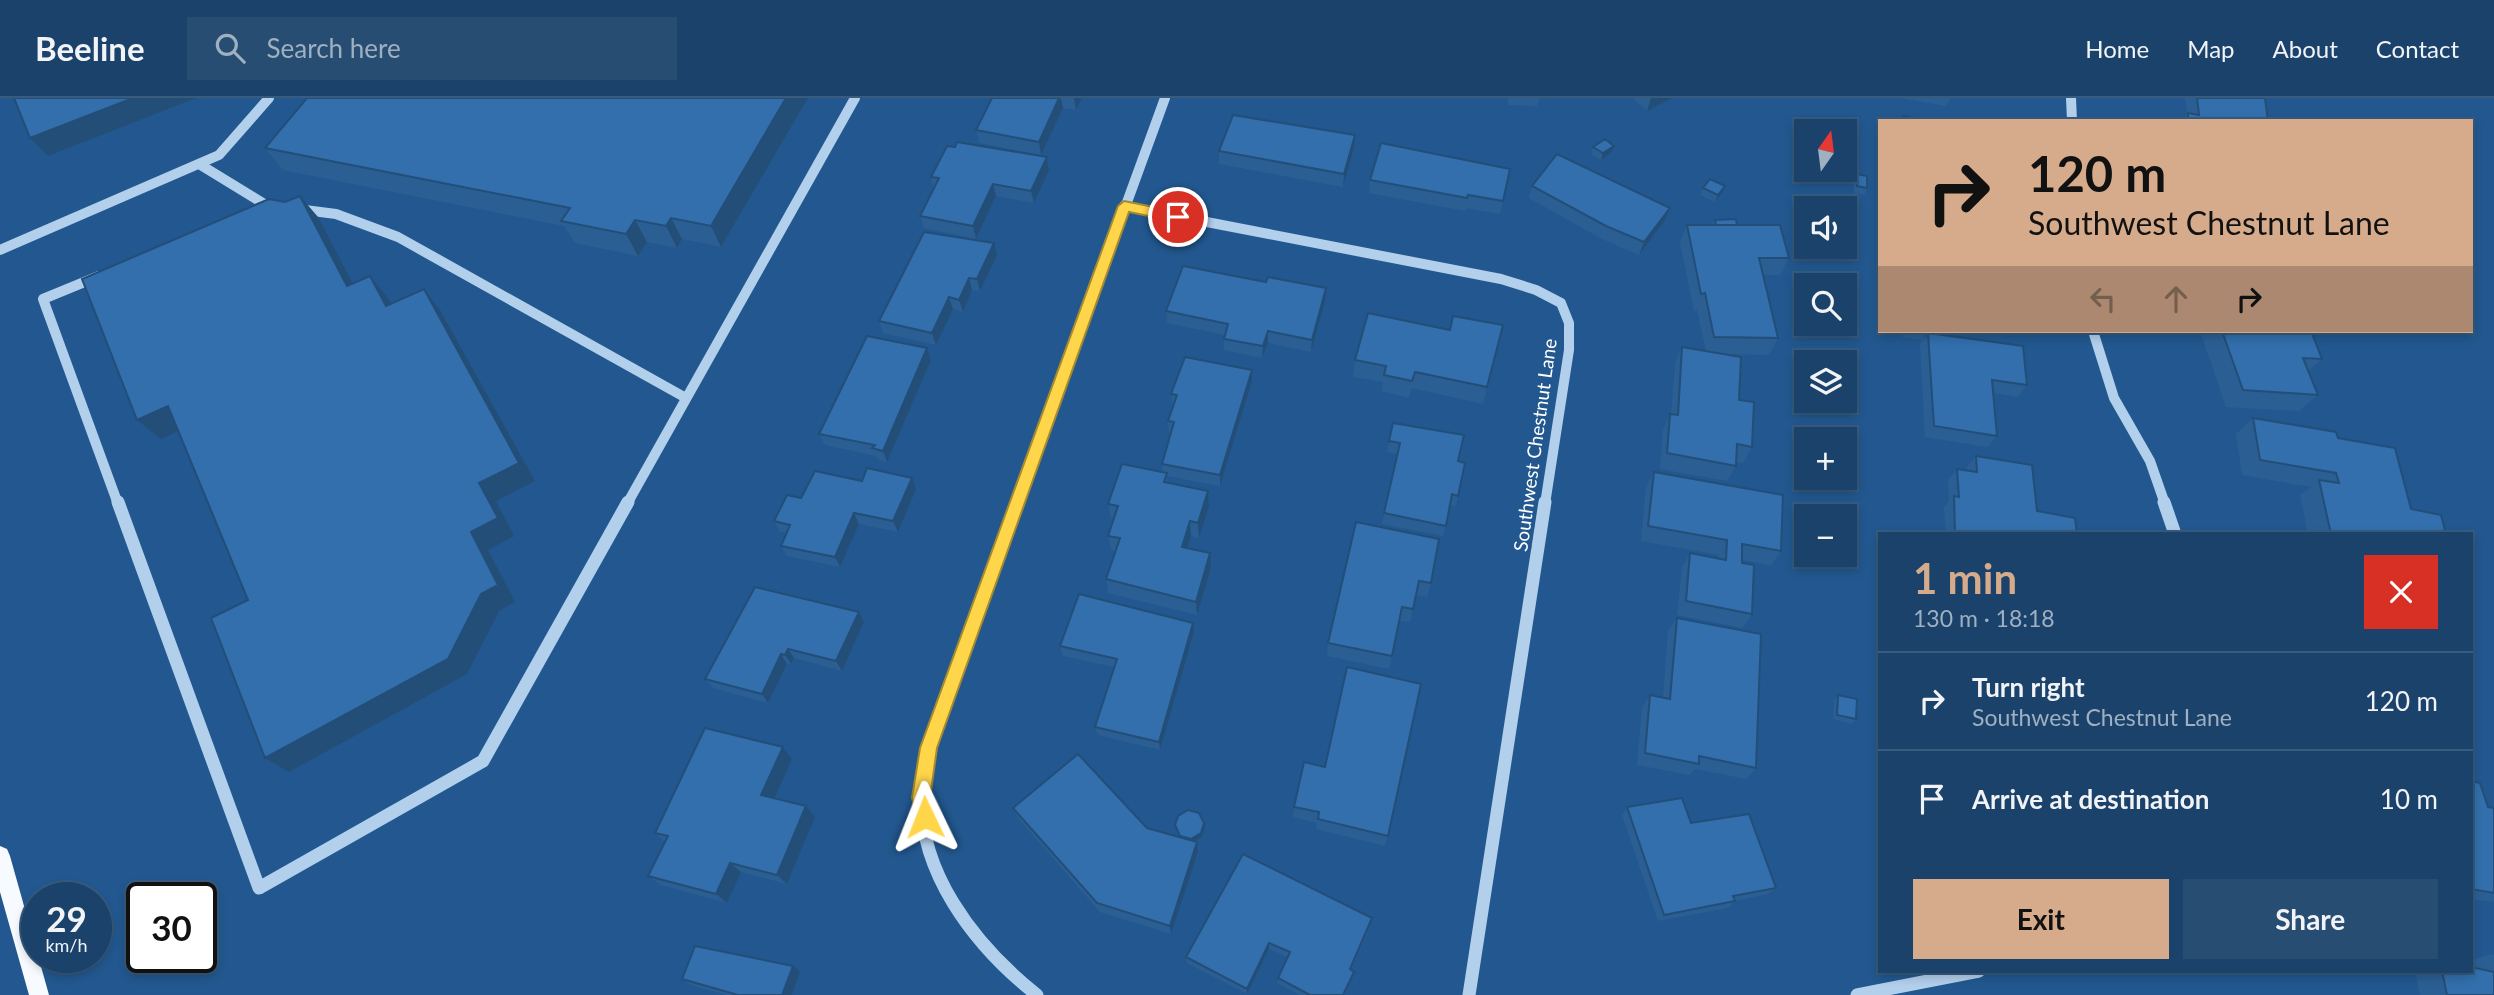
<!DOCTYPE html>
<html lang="en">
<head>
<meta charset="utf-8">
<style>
	body { margin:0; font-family:Lato,sans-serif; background:#274d73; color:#f1f3f6; height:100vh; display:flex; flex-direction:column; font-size:26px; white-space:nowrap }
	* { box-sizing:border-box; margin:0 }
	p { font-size:23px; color:#9fb0c1 }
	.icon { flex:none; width:38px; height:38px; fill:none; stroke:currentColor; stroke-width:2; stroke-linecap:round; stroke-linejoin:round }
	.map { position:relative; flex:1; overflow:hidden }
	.drawer { position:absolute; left:1878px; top:434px; width:595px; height:441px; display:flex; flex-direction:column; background:#1a426b; border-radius:0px; box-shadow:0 4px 10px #0003,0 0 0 2px #385b7e }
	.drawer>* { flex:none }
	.guide { position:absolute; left:1878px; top:21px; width:595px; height:214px; border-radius:0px; box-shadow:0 4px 10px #0003,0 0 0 2px #385b7e; background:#d6ab8b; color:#111; overflow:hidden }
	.needle { width:46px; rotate:14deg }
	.fabs { position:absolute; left:1794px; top:21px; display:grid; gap:14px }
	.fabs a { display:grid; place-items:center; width:63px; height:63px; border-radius:0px; background:#1a426b; box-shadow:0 4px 10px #0003,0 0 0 2px #385b7e; font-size:35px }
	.speed { position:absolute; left:21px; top:784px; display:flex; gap:14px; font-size:35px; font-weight:700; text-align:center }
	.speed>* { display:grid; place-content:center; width:91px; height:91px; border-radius:50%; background:#1a426b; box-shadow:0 4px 10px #0003,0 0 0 2px #385b7e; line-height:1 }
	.speed small { font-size:18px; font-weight:400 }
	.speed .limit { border:4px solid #111; border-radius:10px; background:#fff; color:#111 }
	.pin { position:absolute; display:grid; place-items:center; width:60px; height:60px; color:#fff; margin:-30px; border:4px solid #fff; border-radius:50%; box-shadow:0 2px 7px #0007 }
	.me { position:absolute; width:77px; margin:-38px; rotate:358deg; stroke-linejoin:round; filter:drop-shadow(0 0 5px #0008) }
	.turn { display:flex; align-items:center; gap:24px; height:147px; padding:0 35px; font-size:32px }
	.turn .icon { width:91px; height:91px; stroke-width:2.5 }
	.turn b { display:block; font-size:49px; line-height:60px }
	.lanes { display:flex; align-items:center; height:66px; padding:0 35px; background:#0003; justify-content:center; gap:35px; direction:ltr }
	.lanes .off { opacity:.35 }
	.round { display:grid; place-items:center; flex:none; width:74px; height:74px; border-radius:0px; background:#274d73 }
	.head { display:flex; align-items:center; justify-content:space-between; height:119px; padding:0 35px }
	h1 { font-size:42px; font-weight:700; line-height:52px; color:#d6ab8b }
	.cta { display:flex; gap:14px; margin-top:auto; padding:14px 35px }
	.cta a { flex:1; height:80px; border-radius:0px; background:#d6ab8b; color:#111; font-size:28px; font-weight:700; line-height:80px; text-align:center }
	.cta a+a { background:#274d73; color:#f1f3f6 }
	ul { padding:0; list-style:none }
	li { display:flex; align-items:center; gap:21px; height:98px; padding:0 35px; border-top:2px solid #385b7e }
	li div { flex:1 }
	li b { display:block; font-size:26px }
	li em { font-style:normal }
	header { display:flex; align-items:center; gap:42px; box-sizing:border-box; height:98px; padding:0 35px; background:#1a426b; border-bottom:2px solid #385b7e }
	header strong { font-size:33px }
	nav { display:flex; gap:38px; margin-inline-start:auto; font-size:24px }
	.search { width:490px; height:63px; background:#274d73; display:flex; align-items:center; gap:18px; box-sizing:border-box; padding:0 24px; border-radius:0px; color:#9fb0c1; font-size:26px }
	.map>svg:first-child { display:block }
	.water { fill:#18426e; stroke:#a5cbed; stroke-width:2 }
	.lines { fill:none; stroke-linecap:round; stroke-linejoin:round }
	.minor-far1 { stroke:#b2cfec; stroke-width:10 }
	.minor { stroke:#b2cfec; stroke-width:13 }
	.major { fill:#f7faff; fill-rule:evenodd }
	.wall { fill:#2b5f94 }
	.shaded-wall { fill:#234e78 }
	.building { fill:#326fac; stroke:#234e78; stroke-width:2 }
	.route { fill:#ffd54a; stroke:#a68a30; stroke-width:2 }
	.labels { text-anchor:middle; stroke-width:7; stroke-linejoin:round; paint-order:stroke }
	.street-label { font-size:19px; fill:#fff; stroke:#22588f }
</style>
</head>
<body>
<header>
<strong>Beeline</strong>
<div class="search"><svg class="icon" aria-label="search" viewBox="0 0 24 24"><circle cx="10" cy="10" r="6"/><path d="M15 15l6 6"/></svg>Search here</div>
<nav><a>Home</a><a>Map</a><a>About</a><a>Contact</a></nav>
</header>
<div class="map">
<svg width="2494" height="897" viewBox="0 0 2494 897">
	<rect width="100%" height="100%" fill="#22588f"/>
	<path class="water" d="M1816,21L1850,27L1849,72H1844V33H1816Z"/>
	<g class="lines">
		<path class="minor-far1" d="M2071,0L2072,23
			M199,66L266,107L257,111
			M1124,108L1501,181L1536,192L1561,205L1569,225V252L1545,406
			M297,111L336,116L398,139L686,300
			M0,152L219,57L269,0
			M99,178L43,201L118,406
			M2093,233L2114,300L2150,363L2165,406
			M627,406L855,0
			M1017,406L1165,0"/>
		<path class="minor" d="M118,404L259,790L483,663L628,404
			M1017,404C998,458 978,511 959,564C945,603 926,644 922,686C914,771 975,848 1037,897
			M2164,404L2175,436
			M1469,897L1545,404
			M1857,897L1979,873"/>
		<path class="major" d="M0,748L7,751L10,758L49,897H29L0,794Z"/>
	</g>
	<path class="wall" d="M307,0H808L721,149L682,141L677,150L647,144L638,158L575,145L564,128L283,72L265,50Z
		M992,0H1082L1076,12L1063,10L1041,57L979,45L976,32Z
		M1508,0H1539L1537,8L1508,7Z
		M1633,0H1672L1647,13Z
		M1901,0H1950L1946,8Z
		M2185,0H2265L2268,23H2182L2187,16Z
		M1614,48L1612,54L1601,62L1591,56L1593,49Z
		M1354,50L1343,89L1219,66V53Z
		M1047,59L1049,72L1034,105L996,98L976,141L924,130L920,118L934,91L931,79Z
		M1510,71L1500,116L1466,110L1465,113L1369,95L1370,82Z
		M1857,76L1867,90L1864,97L1854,95V83Z
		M1532,88L1670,110L1665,122L1639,157L1602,141L1529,100Z
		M1725,88L1722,95L1715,104L1700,97L1703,90Z
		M1715,122L1737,127L1789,160L1780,177H1763L1778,240L1769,257L1725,256L1752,349L1743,365L1736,364V368L1727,383L1660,371L1663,332L1670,316H1671L1675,265L1682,249L1706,253L1697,212L1694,213L1680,144L1687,127H1712Z
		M997,157L980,193L972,192L963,214L953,211L936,247L883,235L879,223Z
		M1266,184L1326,190L1325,203L1311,254L1268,245L1262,260L1224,252V241L1225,237L1167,225L1166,213Z
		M1503,227L1483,306L1412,290L1409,300L1381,293L1383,284L1353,279L1355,262L1450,232Z
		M1903,233H1926V236L1922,242L1902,239Z
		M2200,233H2311L2322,261L2308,273L2318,297L2299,313L2226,309Z
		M1928,235L2027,287L2018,299L1993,295L1997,338L1987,349L1925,339L1920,246Z
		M931,262L887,364L877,361L876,358L825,347L819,336Z
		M1252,283L1220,388L1167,378V385L1208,393L1209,408L1199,440L1191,438L1187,450L1211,469L1197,517L1108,495L1106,481L1115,453L1111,452L1108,438L1114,421H1111L1108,406L1163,374L1162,366L1171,335L1169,334L1168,323L1173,308L1171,296Z
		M2253,320L2338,340L2411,411L2446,436H2308L2300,397L2311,389L2242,377L2236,336Z
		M1393,325L1458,363V398L1456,408L1450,407L1443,438L1382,426L1397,356L1387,354Z
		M1976,358L2037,413L2077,436H1946L1944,409L1949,403L1948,382L1957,371L1967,373V369Z
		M1654,374L1781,453L1771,467L1742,462L1752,516L1742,530L1677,517L1682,470L1690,455L1718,461L1719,457L1641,443L1646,389Z
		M862,383L916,391L898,434L859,426L840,469L787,458L781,448L786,435L780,434L774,423L801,400Z
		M1356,424L1431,485L1427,499L1416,497L1410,524L1399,523L1389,571L1327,558L1328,545Z
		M1677,520L1756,670L1746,681L1695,671L1690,677L1637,667L1642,610L1650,597L1663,600L1668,533Z
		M864,524L842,573L794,560L791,566H787L768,605L713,590L705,581Z
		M1194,534L1160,652L1098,637L1095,629L1114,569L1063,558L1060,548Z
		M1838,597L1856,621L1852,626L1833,621L1834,602Z
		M783,649L792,661L774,700L806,708L815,719L787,786L741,774L727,805L661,787L648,778L665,744L655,735Z
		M1304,664L1388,738L1385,748L1316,731L1317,725L1293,719L1294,709Z
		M2471,683L2488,709L2494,710V804L2471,801Z
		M1627,709L1776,790L1768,796L1735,803L1728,810L1658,823L1622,717Z
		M1013,710L1147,730L1179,739L1175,727L1204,725L1205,729L1202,739L1194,743L1197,744L1198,754L1171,836L1100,814L1018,720Z
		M1371,827L1351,872L1354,874L1344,897H1300L1277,885L1278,880L1287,859L1269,851L1247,896L1187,865L1186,859Z
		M2492,856L2494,857V897H2420L2415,873H2471V862Z
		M793,868L800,873L792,897H727L690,887L682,881Z"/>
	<path class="shaded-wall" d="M133,0H196L48,58L30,40Z
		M786,0H808L721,149L711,128Z
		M1059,0H1061L1063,10L1041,57L1039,44Z
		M1074,0H1082L1076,12Z
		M1651,0H1672L1647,13Z
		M1355,37L1354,50L1343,89L1344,76Z
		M1614,48L1612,54L1601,62L1603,55Z
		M1047,59L1049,72L1034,105L1031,93Z
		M993,86L996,98L976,141L973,128Z
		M1725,88L1722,95L1715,104L1718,97Z
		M300,98L318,119L365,209L347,188Z
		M1670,110L1665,122L1639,157L1644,144Z
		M671,120L682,141L677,150L666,128Z
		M635,122L647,144L638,158L626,136Z
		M994,145L997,157L980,193L977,181Z
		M370,178L387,199L403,229L386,208Z
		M969,180L972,192L963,214L959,202Z
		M1326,190L1325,203L1311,254L1312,242Z
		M424,191L440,212L535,383L496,403L514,438L488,452L515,504L499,513L467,576L289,674L265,660L471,434L479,385Z
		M949,199L953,211L936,247L932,235Z
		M1268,233V245L1262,260L1263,248Z
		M927,250L931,262L887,364L883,353Z
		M1252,272V283L1220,388V377Z
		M168,308L191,327L161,341L137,322Z
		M912,380L916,391L898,434L893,423Z
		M1208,393L1209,408L1199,440L1198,425Z
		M854,415L859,426L840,469L835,459Z
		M1190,423L1191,438L1183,463L1182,449Z
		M1210,455L1211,469L1197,517L1196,504Z
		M859,514L864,524L842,573L836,563Z
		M1193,525L1194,534L1160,652L1159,644Z
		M788,551L794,560L791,566L785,557Z
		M781,556L787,566L768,605L762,596Z
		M783,649L792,661L771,708L761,697Z
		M806,708L815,719L787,786L777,777Z
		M1204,725L1205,729L1202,739L1191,745V741Z
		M1197,744L1198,754L1171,836L1170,828Z
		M730,765L741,774L727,805L716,796Z
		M1269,845V851L1247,896V891Z
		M793,868L800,873L792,897H782Z"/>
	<path class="building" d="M14,0H133L30,40Z
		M307,0H786L711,128L671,120L666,128L635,122L626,136L561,123L570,110L265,50Z
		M992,0H1059L1039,44L976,32Z
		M2197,0H2265L2268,23H2188V15L2199,17Z
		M1233,17L1355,37L1344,76L1219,53Z
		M1903,18L1932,23H1902Z
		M1605,41L1614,48L1603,55L1593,49Z
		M957,44L1047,59L1031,93L993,86L973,128L920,118L939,80L931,79L947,48L955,49Z
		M1381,45L1510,71L1503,103L1468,97L1467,100L1370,82Z
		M1557,56L1670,110L1644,144L1606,128L1532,88Z
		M1857,76L1867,78V90L1857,88Z
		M1710,81L1725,88L1718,97L1703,90Z
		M300,98L347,188L370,178L386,208L424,191L519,365L479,385L498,420L471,434L498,487L481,496L448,561L265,660L211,520L248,502L168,308L137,322L82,181L269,101L285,104Z
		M1736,121L1737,127H1716L1715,122Z
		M1687,127H1780L1789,160H1759L1778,240L1714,239L1705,195L1701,196Z
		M924,134L994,145L977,181L969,180L959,202L949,199L932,235L879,223Z
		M1183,168L1266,184L1268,179L1326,190L1312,242L1268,233L1263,248L1224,241L1228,226L1166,213Z
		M1368,215L1450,232L1453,218L1503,227L1487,289L1415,274L1412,283L1384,277L1386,268L1355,262Z
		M1906,233H1926V236Z
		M2222,233H2311L2322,261L2303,260L2318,297L2243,292Z
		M1928,235L2023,248L2027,287L1992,282L1997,338L1934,328Z
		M867,238L927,250L883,353L872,350L875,347L819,336Z
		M1682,249L1741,259L1739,302L1754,304L1752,349L1737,346L1736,368L1667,355L1670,316L1678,317Z
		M1185,259L1252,272L1220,377L1162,366L1174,324L1168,323L1177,297L1171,296Z
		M2253,320L2336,334L2338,340L2395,350L2411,411L2441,417L2446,436H2331L2319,382L2339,385L2336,375L2260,362Z
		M1393,325L1464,337L1458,363L1465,365L1458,398L1452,396L1446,428L1384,415L1400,345L1389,343Z
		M1976,358L2032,367L2037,413L2075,420L2077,436H1955L1954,398L1959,399L1957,371L1977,374Z
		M1122,366L1167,375L1164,384L1208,393L1198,425L1190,423L1182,449L1210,455L1196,504L1106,481L1120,440L1108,438L1118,408L1108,406Z
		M867,370L912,380L893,423L854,415L835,459L781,448L790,427L774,423L787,397L801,400L815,373L862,383Z
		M1654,374L1783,397L1781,453L1742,446V465L1754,467L1752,516L1686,503L1690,455L1726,462L1727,442L1648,428Z
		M1356,424L1439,441L1431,485L1419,483L1413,511L1402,509L1392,558L1328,545Z
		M755,489L859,514L836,563L788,551L785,557L781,556L762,596L705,581Z
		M1079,496L1193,525L1159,644L1095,629L1117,561L1060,548Z
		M1677,520L1761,536L1756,670L1699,658V666L1645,655L1650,597L1670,601Z
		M1347,569L1421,586L1388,738L1318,721L1319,714L1294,709L1304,664L1325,669Z
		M1838,597L1857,601L1856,621L1837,617Z
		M705,630L783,649L761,697L806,708L777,777L730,765L716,796L648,778L668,738L655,735Z
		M1078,656L1147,730L1197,744L1170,828L1097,805L1013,710Z
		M2471,683L2480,685L2488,709L2494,710V795L2471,791Z
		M1682,700L1691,725L1749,716L1776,790L1733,798L1735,803L1664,817L1627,709Z
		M1188,712L1199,715L1204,725L1201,735L1191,741L1180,738L1175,727L1178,718Z
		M1243,756L1372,820L1350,871L1354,874L1343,897H1310L1278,880L1290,854L1269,845L1247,891L1186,859Z
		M695,848L793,868L782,897H738L682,881Z
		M2471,869L2494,874V897H2447L2442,873H2471Z"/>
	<path class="route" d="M1124,103L1178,114L1185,119L1178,124L1129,114L937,650L930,700L934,719L931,725L925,727L919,725L912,700L920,650L1118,108Z"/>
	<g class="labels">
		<g class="street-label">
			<text transform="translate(1535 347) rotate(-82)" y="7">Southwest Chestnut Lane</text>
		</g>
	</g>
</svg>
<div class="fabs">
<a><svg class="needle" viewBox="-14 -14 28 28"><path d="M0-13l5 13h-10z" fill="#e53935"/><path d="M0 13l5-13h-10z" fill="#9fb0c1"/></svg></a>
<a><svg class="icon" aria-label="sound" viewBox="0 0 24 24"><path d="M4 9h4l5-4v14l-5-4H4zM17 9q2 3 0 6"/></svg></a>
<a><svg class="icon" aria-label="search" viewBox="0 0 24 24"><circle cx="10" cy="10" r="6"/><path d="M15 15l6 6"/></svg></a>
<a><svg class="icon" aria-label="layers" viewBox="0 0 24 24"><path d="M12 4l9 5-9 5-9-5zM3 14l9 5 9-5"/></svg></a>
<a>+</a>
<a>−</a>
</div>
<div class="speed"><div>29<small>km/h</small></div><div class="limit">30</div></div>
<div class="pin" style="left:1178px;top:119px;background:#d93025"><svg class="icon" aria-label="arrive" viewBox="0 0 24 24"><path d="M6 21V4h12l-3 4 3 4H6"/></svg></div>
<svg class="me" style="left:925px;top:719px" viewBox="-20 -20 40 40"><path d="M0-17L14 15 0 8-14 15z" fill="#ffd54a" stroke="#fff" stroke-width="4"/></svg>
<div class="guide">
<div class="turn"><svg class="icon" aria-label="right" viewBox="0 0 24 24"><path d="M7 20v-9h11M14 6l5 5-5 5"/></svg><div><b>120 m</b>Southwest Chestnut Lane</div></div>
<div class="lanes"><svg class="icon off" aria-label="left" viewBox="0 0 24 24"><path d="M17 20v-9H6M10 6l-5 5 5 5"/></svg><svg class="icon off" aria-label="ahead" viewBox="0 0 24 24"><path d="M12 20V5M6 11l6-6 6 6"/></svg><svg class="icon" aria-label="right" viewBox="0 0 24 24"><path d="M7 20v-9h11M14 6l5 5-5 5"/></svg></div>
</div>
<section class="drawer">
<div class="head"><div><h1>1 min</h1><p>130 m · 18:18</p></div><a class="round" style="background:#d93025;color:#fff"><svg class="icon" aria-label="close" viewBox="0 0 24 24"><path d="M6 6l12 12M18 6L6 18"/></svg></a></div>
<ul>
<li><svg class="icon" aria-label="right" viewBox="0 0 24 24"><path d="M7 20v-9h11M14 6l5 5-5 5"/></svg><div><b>Turn right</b><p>Southwest Chestnut Lane</p></div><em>120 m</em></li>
<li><svg class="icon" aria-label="arrive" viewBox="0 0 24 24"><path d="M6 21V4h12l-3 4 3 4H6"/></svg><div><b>Arrive at destination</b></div><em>10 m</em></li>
</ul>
<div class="cta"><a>Exit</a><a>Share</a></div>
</section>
</div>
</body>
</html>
